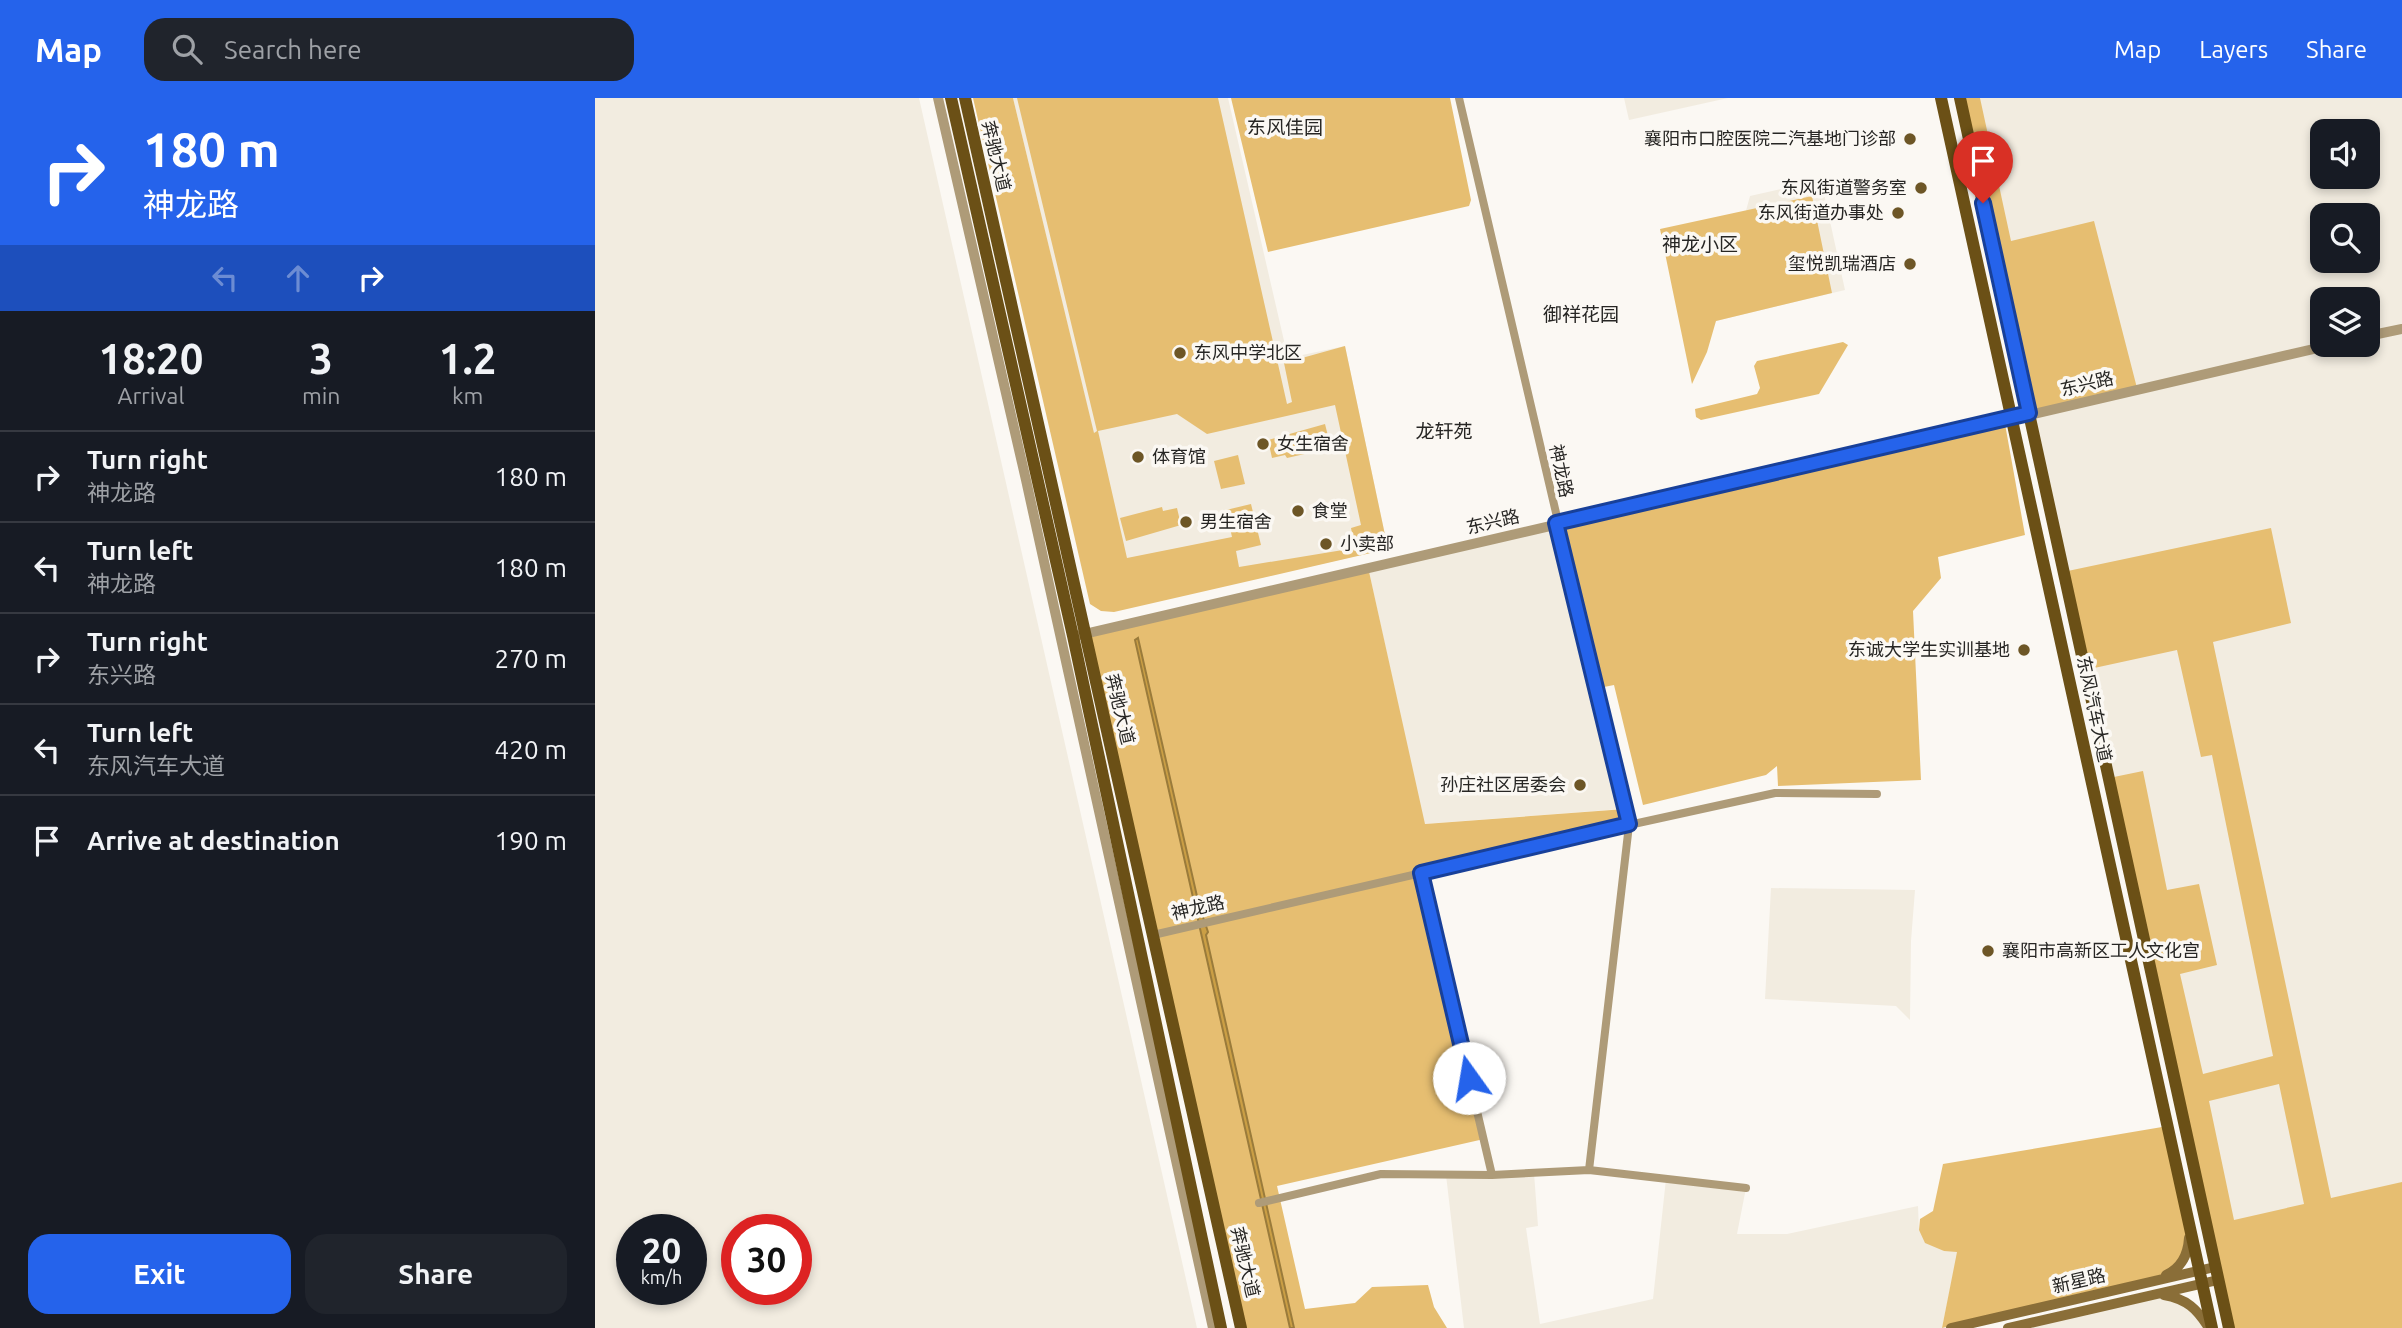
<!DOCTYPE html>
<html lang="en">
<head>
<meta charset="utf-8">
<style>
	body { margin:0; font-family:Ubuntu,"Noto Sans SC",sans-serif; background:#20242c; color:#f1f3f6; height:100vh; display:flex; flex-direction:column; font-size:26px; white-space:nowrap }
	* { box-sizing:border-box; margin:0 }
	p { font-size:23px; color:#9ea1a6 }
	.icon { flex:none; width:38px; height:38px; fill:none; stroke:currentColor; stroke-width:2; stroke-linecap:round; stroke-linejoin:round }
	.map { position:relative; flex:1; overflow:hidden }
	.panel { display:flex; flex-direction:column; background:#171b24; width:595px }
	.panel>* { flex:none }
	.banner { background:#2563eb; color:#fff; overflow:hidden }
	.fabs { position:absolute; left:1715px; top:21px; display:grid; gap:14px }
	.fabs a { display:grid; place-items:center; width:70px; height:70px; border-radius:14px; background:#171b24; box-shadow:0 4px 10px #0003; font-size:35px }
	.speed { position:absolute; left:21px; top:1116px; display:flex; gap:14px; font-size:35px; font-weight:700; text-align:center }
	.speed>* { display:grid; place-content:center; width:91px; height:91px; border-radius:50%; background:#171b24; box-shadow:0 4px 10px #0003; line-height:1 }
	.speed small { font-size:18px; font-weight:400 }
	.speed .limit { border:10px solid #d22; background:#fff; color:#111 }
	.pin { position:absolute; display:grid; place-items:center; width:60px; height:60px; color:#fff; margin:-72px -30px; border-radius:50% 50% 50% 0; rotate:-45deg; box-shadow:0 0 7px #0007 }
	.pin .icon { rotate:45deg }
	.me { position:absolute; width:77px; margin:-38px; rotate:347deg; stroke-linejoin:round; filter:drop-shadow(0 0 5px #0008) }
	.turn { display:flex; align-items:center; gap:24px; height:147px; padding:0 28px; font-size:32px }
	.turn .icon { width:91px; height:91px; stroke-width:2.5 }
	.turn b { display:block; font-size:49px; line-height:60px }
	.lanes { display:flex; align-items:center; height:66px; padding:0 28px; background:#0003; justify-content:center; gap:35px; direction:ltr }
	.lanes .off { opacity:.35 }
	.eta { display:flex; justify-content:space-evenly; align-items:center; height:119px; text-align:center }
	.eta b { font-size:42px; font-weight:600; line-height:49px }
	.button { display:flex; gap:14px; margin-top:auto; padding:14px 28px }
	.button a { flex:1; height:80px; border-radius:21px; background:#2563eb; color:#fff; font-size:28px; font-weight:600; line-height:80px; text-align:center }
	.button a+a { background:#20242c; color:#f1f3f6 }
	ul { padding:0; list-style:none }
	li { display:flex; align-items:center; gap:21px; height:91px; padding:0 28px; border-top:2px solid #363941 }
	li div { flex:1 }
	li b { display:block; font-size:26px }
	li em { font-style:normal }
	header { display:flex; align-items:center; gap:42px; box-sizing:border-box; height:98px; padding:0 35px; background:#2563eb; color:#fff }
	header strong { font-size:33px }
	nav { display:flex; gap:38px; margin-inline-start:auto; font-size:24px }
	.search { width:490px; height:63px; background:#20242c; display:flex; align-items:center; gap:18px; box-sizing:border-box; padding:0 24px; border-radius:21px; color:#9ea1a6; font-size:26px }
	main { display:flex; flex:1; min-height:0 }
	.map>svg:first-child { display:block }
	.built { fill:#f2ece0; fill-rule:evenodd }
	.green { fill:#e6be71; fill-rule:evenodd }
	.water { fill:#cb9f45; stroke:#9a7b3b; stroke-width:2 }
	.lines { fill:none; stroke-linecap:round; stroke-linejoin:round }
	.minor { stroke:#ae9b78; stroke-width:8 }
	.tertiary { stroke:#ae9b78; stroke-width:10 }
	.secondary { stroke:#8a6e38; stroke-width:10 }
	.primary { stroke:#6b5016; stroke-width:12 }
	.route-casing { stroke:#184099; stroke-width:18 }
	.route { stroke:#2563eb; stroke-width:12 }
	.poi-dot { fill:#6d5626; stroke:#fbf8f3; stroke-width:2.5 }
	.labels { text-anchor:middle; stroke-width:7; stroke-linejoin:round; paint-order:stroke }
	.poi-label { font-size:18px; fill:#272624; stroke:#fbf8f3; text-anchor:start }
	.street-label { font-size:18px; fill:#272624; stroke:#fbf8f3 }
	.neighbourhood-label { font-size:19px; fill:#272624; stroke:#fbf8f3 }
</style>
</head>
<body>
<header>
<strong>Map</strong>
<div class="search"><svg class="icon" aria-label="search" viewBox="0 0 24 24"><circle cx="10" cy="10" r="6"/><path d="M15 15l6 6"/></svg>Search here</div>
<nav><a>Map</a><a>Layers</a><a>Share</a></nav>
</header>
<main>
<section class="panel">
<div class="banner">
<div class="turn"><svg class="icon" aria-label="right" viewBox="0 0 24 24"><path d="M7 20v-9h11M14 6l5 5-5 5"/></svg><div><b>180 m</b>神龙路</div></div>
<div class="lanes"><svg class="icon off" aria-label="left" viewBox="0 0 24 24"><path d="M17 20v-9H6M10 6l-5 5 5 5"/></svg><svg class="icon off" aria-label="ahead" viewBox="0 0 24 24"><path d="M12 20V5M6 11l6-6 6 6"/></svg><svg class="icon" aria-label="right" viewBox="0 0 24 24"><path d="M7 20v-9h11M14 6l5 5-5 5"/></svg></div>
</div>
<div class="eta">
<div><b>18:20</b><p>Arrival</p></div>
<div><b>3</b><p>min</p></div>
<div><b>1.2</b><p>km</p></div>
</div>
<ul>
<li><svg class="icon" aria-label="right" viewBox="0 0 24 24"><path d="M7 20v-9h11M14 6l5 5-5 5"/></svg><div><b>Turn right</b><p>神龙路</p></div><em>180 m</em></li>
<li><svg class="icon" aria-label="left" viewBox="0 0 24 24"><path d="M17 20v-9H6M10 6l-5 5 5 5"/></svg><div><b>Turn left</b><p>神龙路</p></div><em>180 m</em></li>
<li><svg class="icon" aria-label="right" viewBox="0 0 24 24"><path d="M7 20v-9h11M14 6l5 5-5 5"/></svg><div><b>Turn right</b><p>东兴路</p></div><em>270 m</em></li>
<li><svg class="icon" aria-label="left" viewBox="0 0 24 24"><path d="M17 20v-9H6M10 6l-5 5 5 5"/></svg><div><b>Turn left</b><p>东风汽车大道</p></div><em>420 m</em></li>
<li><svg class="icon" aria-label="arrive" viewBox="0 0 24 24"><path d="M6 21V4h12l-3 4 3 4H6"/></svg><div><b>Arrive at destination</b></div><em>190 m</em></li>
</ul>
<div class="button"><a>Exit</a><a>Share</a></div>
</section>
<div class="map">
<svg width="1807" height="1230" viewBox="0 0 1807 1230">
	<rect width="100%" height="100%" fill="#fbf8f3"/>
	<path class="built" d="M0,0H324L602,1230H0ZM37,1132H96V1192H37ZM142,1132H201V1192H142Z
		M418,0H633L693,260L750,248L793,451L540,508Z
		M1029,0H1133L1034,22Z
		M1365,0H1807V1230H1634ZM1727,33H1773V79H1727ZM1727,117H1773V163H1727ZM1727,201H1773V247H1727Z
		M1226,82L1250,192L1121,223L1155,98Z
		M961,425L1026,711L829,726L773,469Z
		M1176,790L1320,792L1316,843L1315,922L1301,908L1170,901Z
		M939,1075L943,1128L931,1130L945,1226L1058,1201L1071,1081L1151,1090L1142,1136H1192L1323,1108L1324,1132L1349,1153H1363L1347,1230H869L851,1077Z
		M1563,1196L1583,1200L1614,1230H1413Z"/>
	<path class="green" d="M378,0H418L499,335L502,333L422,0H623L692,306L697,304L689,265L750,248L793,451L519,514L506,513L495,506ZM740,307L766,427L756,430L760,450L644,469L641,453L666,447L656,406L631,412L637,439L532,460L503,333L582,316L612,336Z
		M636,0H855L876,102L874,108L673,154Z
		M1365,0H1385L1416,143L1499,123L1542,290L1434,315Z
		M1217,98L1237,195L1121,223L1112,254L1097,286L1065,131Z
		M1248,244L1253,247L1224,296L1106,322L1101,319L1100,311L1162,296L1165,290L1159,268L1162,263Z
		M730,326L736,350L692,360L690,357L677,360L673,342Z
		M1410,326L1430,437L1343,459L1346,480L1318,513L1326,682L1183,688L1182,668L1171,677L1048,707L1019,587L1009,589L970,431Z
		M643,357L650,386L626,391L619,363Z
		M567,409L568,413L582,410L586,427L531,443L525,420Z
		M1676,430L1696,525L1618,544L1736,1100L1807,1084V1230H1634L1514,680L1548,673L1572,792L1604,786L1622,867L1585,876L1608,976L1678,958L1617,657L1606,659L1582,552L1490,572L1468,474ZM1684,986L1709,1106L1639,1122L1614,1003Z
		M773,469L830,726L1030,711L1034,727L826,775L889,1041L682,1088L710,1211L760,1205L777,1189L833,1187L839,1209L852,1230H646L490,535Z
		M1573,1028L1594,1153L1560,1183L1347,1230L1362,1154L1349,1153L1330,1145L1324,1132L1325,1121L1338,1113L1348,1066Z"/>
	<path class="water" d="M543,540L604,807L613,834L611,837L699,1230H695L540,542Z"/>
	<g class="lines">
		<path class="minor" d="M558,837L1034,727L864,0
			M994,1072L1034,727L1180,695L1282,696
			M897,1077L994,1072L1151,1090
			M664,1105L786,1076L897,1077L826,775"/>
		<path class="tertiary" d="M343,0L431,382L618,1230
			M1773,238L1807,231
			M485,537L1736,247"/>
		<path class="secondary" d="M1571,1177C1586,1170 1593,1157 1594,1140
			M1569,1197C1592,1201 1602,1211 1614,1230
			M1356,1230L1620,1169
			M1413,1230L1623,1182"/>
		<path class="primary" d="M356,0L478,538L626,1230
			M370,0L646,1230
			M1346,0L1617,1230
			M1365,0L1634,1230"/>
	</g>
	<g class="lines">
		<defs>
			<path id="route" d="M874,980L826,775L1034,726L961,425L1434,315L1388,105"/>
		</defs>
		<use href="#route" class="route-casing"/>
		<use href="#route" class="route"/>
	</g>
	<g class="poi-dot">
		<circle cx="1315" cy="41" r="7"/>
		<circle cx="1326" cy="90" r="7"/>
		<circle cx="1303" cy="115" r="7"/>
		<circle cx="1315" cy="166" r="7"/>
		<circle cx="585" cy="255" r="7"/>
		<circle cx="668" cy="346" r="7"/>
		<circle cx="543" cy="359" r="7"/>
		<circle cx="703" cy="413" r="7"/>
		<circle cx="591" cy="424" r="7"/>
		<circle cx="731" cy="446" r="7"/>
		<circle cx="1429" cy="552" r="7"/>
		<circle cx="985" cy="687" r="7"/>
		<circle cx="1393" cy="853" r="7"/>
	</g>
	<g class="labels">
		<g class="poi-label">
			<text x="1301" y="47" text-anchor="end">襄阳市口腔医院二汽基地门诊部</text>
			<text x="1312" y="96" text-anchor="end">东风街道警务室</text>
			<text x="1289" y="121" text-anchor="end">东风街道办事处</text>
			<text x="1301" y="172" text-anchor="end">玺悦凯瑞酒店</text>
			<text x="599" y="261">东风中学北区</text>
			<text x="682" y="352">女生宿舍</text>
			<text x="557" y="365">体育馆</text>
			<text x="717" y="419">食堂</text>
			<text x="605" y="430">男生宿舍</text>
			<text x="745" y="452">小卖部</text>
			<text x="1415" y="558" text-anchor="end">东诚大学生实训基地</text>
			<text x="971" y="693" text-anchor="end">孙庄社区居委会</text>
			<text x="1407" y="859">襄阳市高新区工人文化宫</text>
		</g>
		<g class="street-label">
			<text transform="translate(401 58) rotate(77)" y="6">奔驰大道</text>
			<text transform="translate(1492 286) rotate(-13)" y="6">东兴路</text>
			<text transform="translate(966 373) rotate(78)" y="6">神龙路</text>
			<text transform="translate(898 424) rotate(-13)" y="6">东兴路</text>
			<text transform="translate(525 611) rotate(77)" y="6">奔驰大道</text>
			<text transform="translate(1499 611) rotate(78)" y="6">东风汽车大道</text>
			<text transform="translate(603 810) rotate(-13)" y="6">神龙路</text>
			<text transform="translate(650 1164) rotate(77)" y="6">奔驰大道</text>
			<text transform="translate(1484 1183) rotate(-13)" y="6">新星路</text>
		</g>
		<g class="neighbourhood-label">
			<text x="690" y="36">东风佳园</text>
			<text x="1105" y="153">神龙小区</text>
			<text x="986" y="223">御祥花园</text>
			<text x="849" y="340">龙轩苑</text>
		</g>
	</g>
</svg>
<div class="fabs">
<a><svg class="icon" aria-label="sound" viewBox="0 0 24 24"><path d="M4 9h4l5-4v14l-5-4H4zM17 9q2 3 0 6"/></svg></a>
<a><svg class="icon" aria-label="search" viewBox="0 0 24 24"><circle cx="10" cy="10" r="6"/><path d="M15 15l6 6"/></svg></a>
<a><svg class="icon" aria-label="layers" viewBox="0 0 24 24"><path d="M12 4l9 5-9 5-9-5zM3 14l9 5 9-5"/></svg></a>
</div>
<div class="speed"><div>20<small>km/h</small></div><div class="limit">30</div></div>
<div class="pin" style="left:1388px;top:105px;background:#d93025"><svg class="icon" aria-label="arrive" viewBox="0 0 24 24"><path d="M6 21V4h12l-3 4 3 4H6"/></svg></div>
<svg class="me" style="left:874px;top:980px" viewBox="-20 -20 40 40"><circle r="19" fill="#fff"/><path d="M0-13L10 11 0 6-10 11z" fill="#2563eb"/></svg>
</div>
</main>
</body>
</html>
